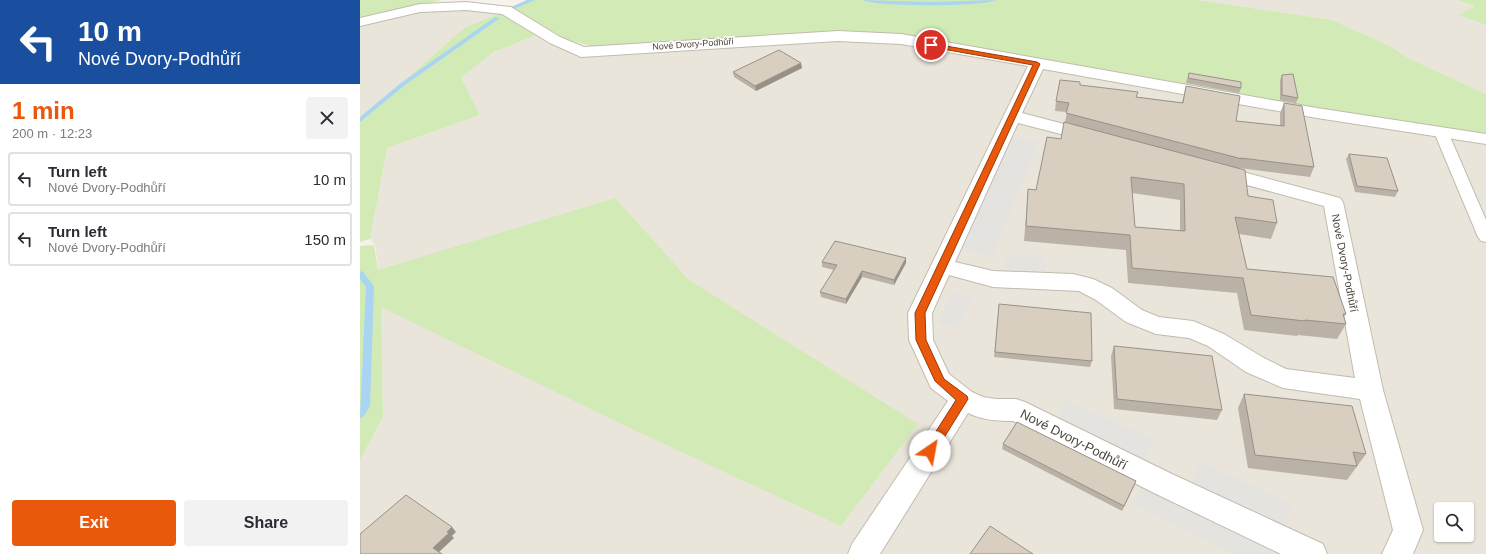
<!DOCTYPE html>
<html lang="en">
<head>
<meta charset="utf-8">
<style>
	body { margin:0; font-family:Helvetica,sans-serif; background:#f2f2f3; color:#2b2b33; height:100vh; display:flex; flex-direction:column; font-size:15px; white-space:nowrap }
	* { box-sizing:border-box; margin:0 }
	p { font-size:13px; color:#7c7c81 }
	.icon { flex:none; width:22px; height:22px; fill:none; stroke:currentColor; stroke-width:2; stroke-linecap:round; stroke-linejoin:round }
	.map { position:relative; flex:1; overflow:hidden }
	.drawer { display:flex; flex-direction:column; background:#fff; width:360px }
	.drawer>* { flex:none }
	.top-card { background:#1a4fa0; color:#fff; overflow:hidden }
	.tools { position:absolute; left:1074px; top:502px; display:grid; gap:8px }
	.tools a { display:grid; place-items:center; width:40px; height:40px; border-radius:4px; background:#fff; box-shadow:0 1px 3px #0004; font-size:20px }
	.pin { position:absolute; display:grid; place-items:center; width:34px; height:34px; color:#fff; margin:-17px; border:2px solid #fff; border-radius:50%; box-shadow:0 1px 4px #0007 }
	.me { position:absolute; width:44px; margin:-22px; rotate:33deg; stroke-linejoin:round; filter:drop-shadow(0 0 3px #0008) }
	.turn { display:flex; align-items:center; gap:14px; height:84px; padding:0 12px; font-size:18px }
	.turn .icon { width:52px; height:52px; stroke-width:2.5 }
	.turn b { display:block; font-size:28px; line-height:34px }
	.round { display:grid; place-items:center; flex:none; width:42px; height:42px; border-radius:4px; background:#f2f2f3 }
	.summary { display:flex; align-items:center; justify-content:space-between; height:68px; padding:0 12px }
	h1 { font-size:24px; font-weight:700; line-height:30px; color:#ea580c }
	.cta { display:flex; gap:8px; margin-top:auto; padding:8px 12px }
	.cta a { flex:1; height:46px; border-radius:4px; background:#ea580c; color:#fff; font-size:16px; font-weight:700; line-height:46px; text-align:center }
	.cta a+a { background:#f2f2f3; color:#2b2b33 }
	ul { padding:0; list-style:none }
	li { display:flex; align-items:center; gap:12px; height:54px; margin:0 8px 6px; padding:0 4px; border:2px solid #e1e1e2; border-radius:4px }
	li div { flex:1 }
	li b { display:block; font-size:15px }
	li em { font-style:normal }
	main { display:flex; flex:1; min-height:0 }
	.map>svg:first-child { display:block }
	.residential { fill:#eae5da; fill-rule:evenodd }
	.green { fill:#d2eab5 }
	.parking { fill:#e5e3e0 }
	.lines { fill:none; stroke-linecap:round; stroke-linejoin:round }
	.stream { fill:#a9d4f2; fill-rule:evenodd }
	.service-casing { stroke:#c2bbae; stroke-width:2 }
	.minor-casing { stroke:#c2bbae; stroke-width:2 }
	.service { fill:#fff; fill-rule:evenodd }
	.minor { fill:#fff; fill-rule:evenodd }
	.wall { fill:#bab2a6; fill-rule:evenodd }
	.shaded-wall { fill:#979187 }
	.building { fill:#d8cfc1; stroke:#979187; fill-rule:evenodd }
	.route { fill:#ea580c; stroke:#983908 }
	.labels { text-anchor:middle; stroke-width:3; stroke-linejoin:round; paint-order:stroke }
	.far-street-label { font-size:9px; fill:#4b4439; stroke:#fff }
	.street-label { font-size:11px; fill:#4b4439; stroke:#fff }
	.near-street-label { font-size:13px; fill:#4b4439; stroke:#fff }
</style>
</head>
<body>
<main>
<section class="drawer">
<div class="top-card">
<div class="turn"><svg class="icon" aria-label="left" viewBox="0 0 24 24"><path d="M17 20v-9H6M10 6l-5 5 5 5"/></svg><div><b>10 m</b>Nové Dvory-Podhůří</div></div>
</div>
<div class="summary"><div><h1>1 min</h1><p>200 m · 12:23</p></div><a class="round"><svg class="icon" aria-label="close" viewBox="0 0 24 24"><path d="M6 6l12 12M18 6L6 18"/></svg></a></div>
<ul>
<li><svg class="icon" aria-label="left" viewBox="0 0 24 24"><path d="M17 20v-9H6M10 6l-5 5 5 5"/></svg><div><b>Turn left</b><p>Nové Dvory-Podhůří</p></div><em>10 m</em></li>
<li><svg class="icon" aria-label="left" viewBox="0 0 24 24"><path d="M17 20v-9H6M10 6l-5 5 5 5"/></svg><div><b>Turn left</b><p>Nové Dvory-Podhůří</p></div><em>150 m</em></li>
</ul>
<div class="cta"><a>Exit</a><a>Share</a></div>
</section>
<div class="map">
<svg width="1126" height="554" viewBox="0 0 1126 554">
	<rect width="100%" height="100%" fill="#f6f3ec"/>
	<path class="residential" d="M838,0H1097L1115,6L1100,15L1126,25V94L1048,58L1028,45L972,20Z
		M90,8L143,12L105,27L0,120V27L32,16L62,10Z
		M179,34L217,57L432,40L536,42L1126,142V554H0V460L23,417L20,282L15,245L10,239L27,148L120,115L101,77L134,52ZM1081,509H1107V535H1081Z"/>
	<path class="green" d="M0,0H82L0,18Z
		M167,0H838L972,20L1028,45L1048,58L1126,94V135L962,110L539,37L234,47L205,39L152,7Z
		M1097,0H1126V25L1099,15L1115,6Z
		M143,12L179,34L134,52L101,77L120,115L27,148L10,239L0,242V120L105,27Z
		M255,198L329,280L558,424L481,526L272,429L21,307L23,417L0,460V246L14,245L18,270Z"/>
	<path class="parking" d="M643,135L679,142L632,256L591,247Z
		M646,255L686,258V281L644,279Z
		M592,293L613,298L599,329L578,323Z
		M707,400L794,440L779,471L691,427Z
		M839,461L931,504L921,539L952,554H875L774,504L787,475L827,494Z"/>
	<g class="lines">
		<path class="stream" d="M167,0H175L154,9L149,8Z
			M503,0L570,2L636,0C625,7 514,7 503,0Z
			M135,17L140,18L45,85L0,122V117L41,83Z
			M0,271L3,272L14,286L10,406L3,417L0,418L6,287L0,279Z"/>
		<defs>
			<path id="service" d="M1081,128L1086,129L1088,132L1126,220V242L1121,241L1118,237L1074,132L1076,129Z"/>
			<path id="minor" d="M106,2L151,7L200,37L224,47L478,31L541,34L957,108L1126,134V144L957,118L683,69L662,113L738,133L741,137L738,141L732,142L658,123L595,262L633,271L713,274L733,279L752,288L782,310L799,317L833,321L864,334L904,358L926,369L995,378L964,206L850,175L847,171L850,167L857,165L980,198L983,202L1023,390L1063,530L1053,554H1022L1033,530L1000,399L923,388L886,372L848,346L829,338L796,334L766,322L736,300L719,291L633,287L589,275L572,313L573,340L589,374L612,392L623,397L636,399H656L665,402L812,474L963,544L967,554H921L792,492L653,421C637,421 622,420 608,413L520,554H488L492,544L588,401L571,388L549,340L548,313L668,66L541,44L478,41L221,57L190,43L142,14L106,10L60,12L0,26V18L60,4Z"/>
		</defs>
		<use href="#service" class="service-casing"/>
		<use href="#minor" class="minor-casing"/>
		<use href="#service" class="service"/>
		<use href="#minor" class="minor"/>
	</g>
	<path class="wall" d="M441,63L442,68L396,91L374,77L373,72Z
		M829,73L881,88L879,93L826,83Z
		M922,75L938,98L936,103L920,100V80Z
		M720,85L777,97L822,103L826,86L876,121L920,126V113L924,103L954,167L950,177L879,168L888,196L917,223L911,239L879,234L887,269L986,314L984,317L986,324L977,339L938,335L937,336L884,330L877,293L768,283L766,250L664,241L667,204L668,189L676,190L701,139L705,122L707,112L695,111L696,101ZM772,193L820,200V231L775,227Z
		M989,154L1038,191L1035,197L995,192L986,159Z
		M546,258V263L534,285L502,277L486,304L461,297L460,292L474,270L462,267V262Z
		M639,304L732,361L730,367L634,357Z
		M754,346L862,410L857,420L754,409L751,356Z
		M884,394L1006,454L987,480L888,468L878,408Z
		M643,444L776,481L762,511L642,449Z"/>
	<path class="shaded-wall" d="M441,63L442,68L396,91L395,86Z
		M546,258V263L534,285V280Z
		M502,271V277L486,304V299Z
		M776,481L774,486L762,511L764,506Z
		M92,527L96,532L92,536L94,538L78,553L73,548Z"/>
	<path class="building" d="M419,50L441,63L395,86L373,72Z
		M829,73L881,82V88L828,78Z
		M933,74L938,98L922,95V75Z
		M700,80L720,82V85L778,92L776,97L823,103L826,86L880,96L876,121L924,126V103L942,106L954,167L881,158L882,159L706,113L709,103L696,101Z
		M704,122L885,170L888,196L913,200L917,223L875,217L887,269L973,277L986,314H983L986,324L945,320V321L891,315L883,278L772,268L770,235L666,226L668,189L676,190L687,137L701,139ZM771,177L824,184L825,231L775,227Z
		M989,154L1027,158L1038,191L997,186Z
		M475,241L546,258L534,280L502,271L486,299L460,292L477,265L462,262Z
		M639,304L731,313L732,361L635,352Z
		M754,346L852,356L862,410L757,399Z
		M884,394L992,406L1006,454L993,452L997,466L895,455Z
		M657,422L776,481L764,506L643,444Z
		M46,495L92,527L87,532L89,533L73,548L82,554H0V534Z
		M630,526L673,554H610Z"/>
	<path class="route" d="M569,43L677,62L680,64L565,313L566,340L584,379L607,396L608,399L574,454L570,455L566,454L564,451L566,447L596,400L575,381L556,340L555,313L673,65L571,47L568,45Z"/>
	<g class="labels">
		<g class="far-street-label">
			<text transform="translate(333 44) rotate(-4)" y="3">Nové Dvory-Podhůří</text>
		</g>
		<g class="street-label">
			<text transform="translate(985 263) rotate(79)" y="4">Nové Dvory-Podhůří</text>
		</g>
		<g class="near-street-label">
			<text transform="translate(714 439) rotate(27)" y="5">Nové Dvory-Podhůří</text>
		</g>
	</g>
</svg>
<div class="tools">
<a><svg class="icon" aria-label="search" viewBox="0 0 24 24"><circle cx="10" cy="10" r="6"/><path d="M15 15l6 6"/></svg></a>
</div>
<div class="pin" style="left:571px;top:45px;background:#d93025"><svg class="icon" aria-label="arrive" viewBox="0 0 24 24"><path d="M6 21V4h12l-3 4 3 4H6"/></svg></div>
<svg class="me" style="left:570px;top:451px" viewBox="-20 -20 40 40"><circle r="19" fill="#fff"/><path d="M0-13L10 11 0 6-10 11z" fill="#ea580c"/></svg>
</div>
</main>
</body>
</html>
